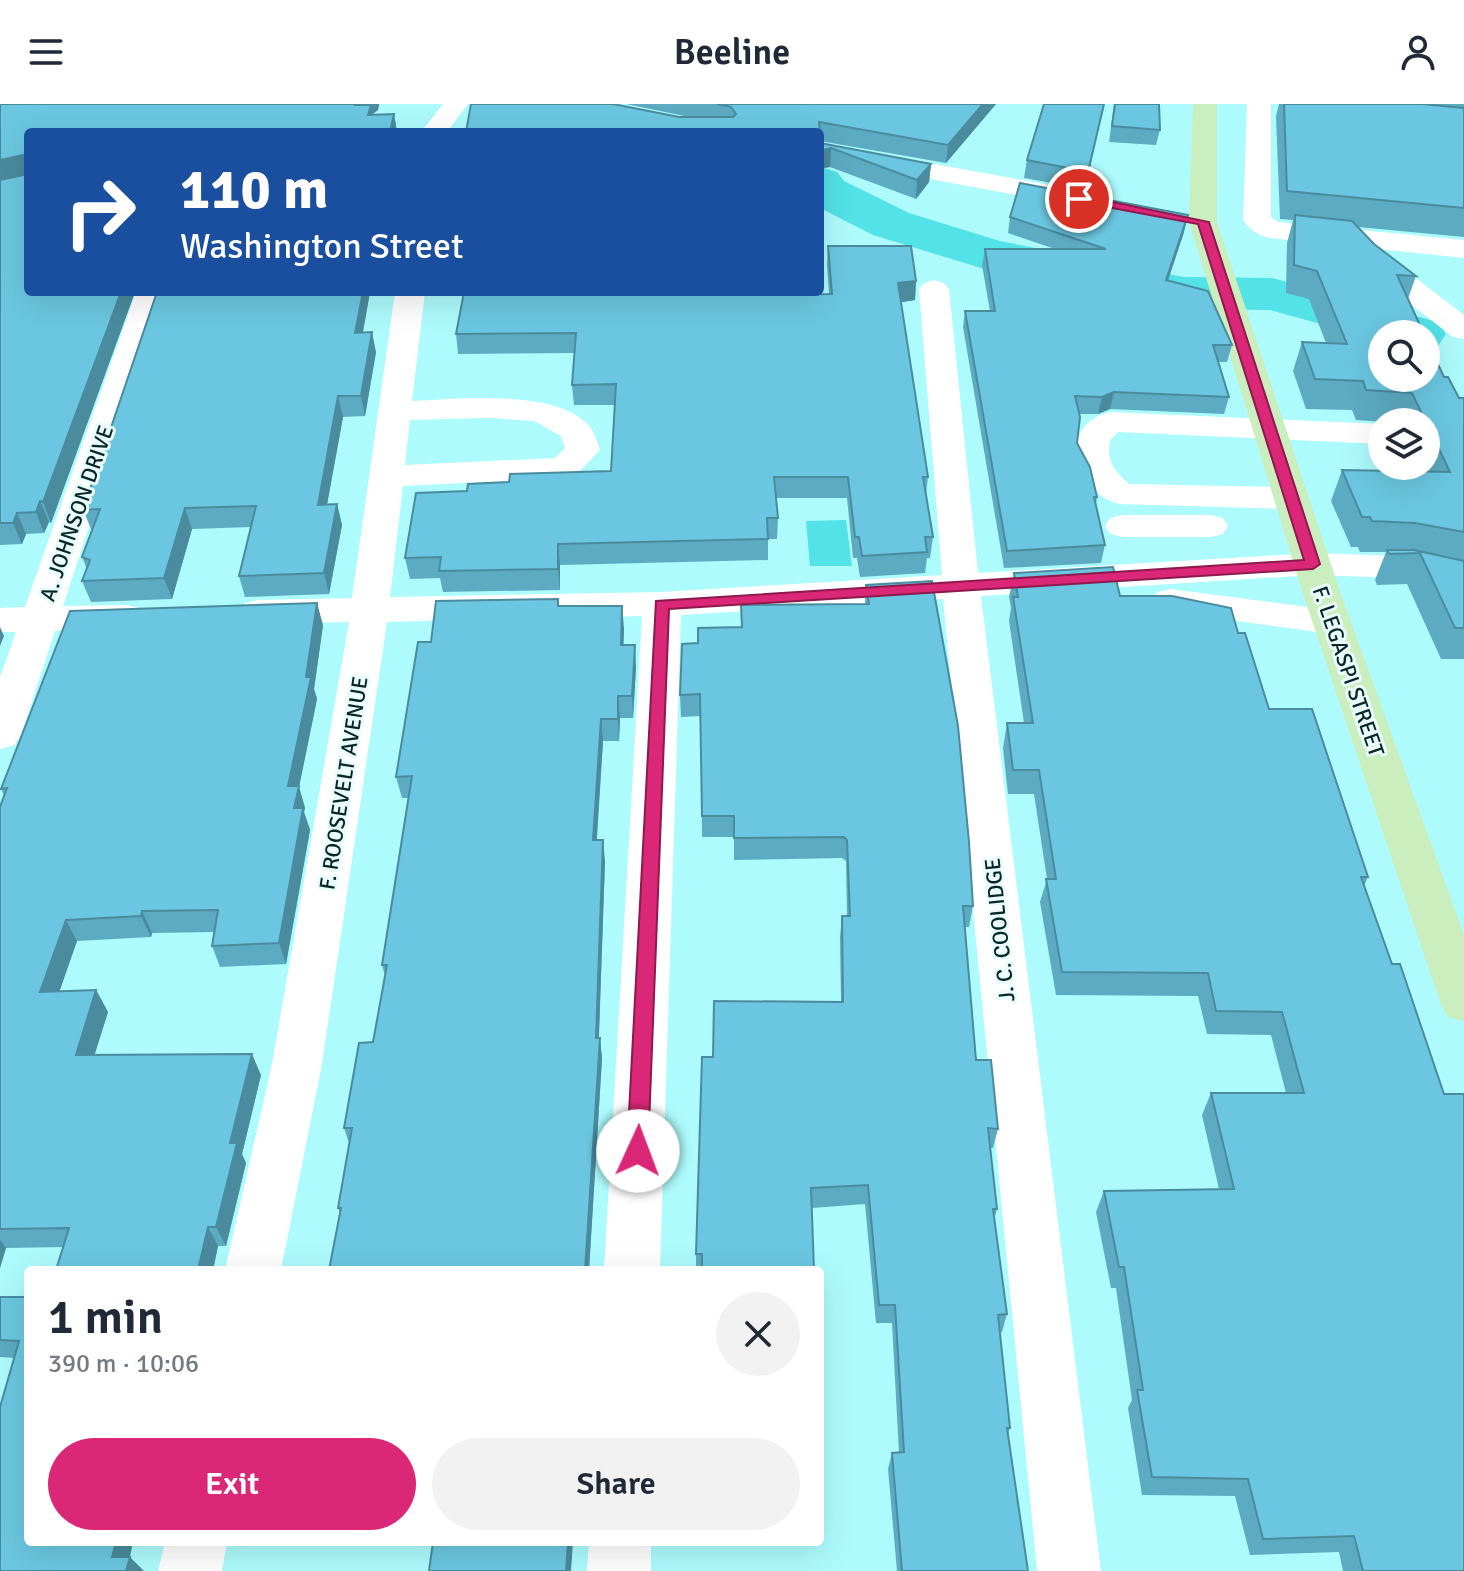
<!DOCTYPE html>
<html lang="en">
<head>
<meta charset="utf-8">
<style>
	body { margin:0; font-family:Signika,sans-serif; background:#f2f2f3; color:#1f2937; height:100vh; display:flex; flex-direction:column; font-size:30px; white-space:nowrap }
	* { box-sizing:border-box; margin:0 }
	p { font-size:26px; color:#747a83 }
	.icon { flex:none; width:44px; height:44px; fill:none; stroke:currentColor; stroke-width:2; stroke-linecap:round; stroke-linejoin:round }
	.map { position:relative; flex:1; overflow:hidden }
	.details { position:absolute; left:24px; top:1162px; width:800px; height:280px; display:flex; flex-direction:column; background:#fff; border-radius:8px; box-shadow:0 8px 32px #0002 }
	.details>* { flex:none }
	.hud { position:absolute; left:24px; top:24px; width:800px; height:168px; border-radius:8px; box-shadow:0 8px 32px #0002; background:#1a4fa0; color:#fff; overflow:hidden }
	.controls { position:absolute; left:1368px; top:216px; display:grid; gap:16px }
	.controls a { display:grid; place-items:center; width:72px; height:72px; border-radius:50%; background:#fff; box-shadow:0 8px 32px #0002; font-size:40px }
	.pin { position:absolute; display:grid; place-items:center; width:68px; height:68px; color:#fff; margin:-34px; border:4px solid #fff; border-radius:50%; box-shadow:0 2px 8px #0007 }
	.me { position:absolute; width:88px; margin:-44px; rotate:2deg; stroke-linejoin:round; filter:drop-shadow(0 0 6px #0008) }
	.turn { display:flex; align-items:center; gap:28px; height:168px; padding:0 24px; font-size:36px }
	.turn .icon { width:104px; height:104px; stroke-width:2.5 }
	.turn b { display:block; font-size:56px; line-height:68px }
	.round { display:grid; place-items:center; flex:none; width:84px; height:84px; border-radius:42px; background:#f2f2f3 }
	.head { display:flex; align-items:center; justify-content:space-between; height:136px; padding:0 24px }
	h1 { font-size:48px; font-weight:600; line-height:60px }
	.button { display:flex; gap:16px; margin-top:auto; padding:16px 24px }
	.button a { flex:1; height:92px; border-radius:48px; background:#db2777; color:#fff; font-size:32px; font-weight:600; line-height:92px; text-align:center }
	.button a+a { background:#f2f2f3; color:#1f2937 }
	header { display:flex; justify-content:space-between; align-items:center; height:104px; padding:0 24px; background:#fff; font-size:36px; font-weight:600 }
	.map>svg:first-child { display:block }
	.water { fill:#52e2e7 }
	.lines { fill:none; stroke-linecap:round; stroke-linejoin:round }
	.river { fill:#52e2e7; fill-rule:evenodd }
	.minor { fill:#fff; fill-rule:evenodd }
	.major { fill:#cbeebf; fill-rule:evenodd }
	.wall { fill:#5cabc2 }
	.shaded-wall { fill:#4b8b9e }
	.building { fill:#6bc7e1; stroke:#4b8b9e; stroke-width:2 }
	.route { fill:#db2777; stroke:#8e194d; stroke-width:2 }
	.labels { text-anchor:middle; stroke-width:6; stroke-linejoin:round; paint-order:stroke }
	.street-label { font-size:22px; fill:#052728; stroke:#eafcfc }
</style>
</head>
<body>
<header><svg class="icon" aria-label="menu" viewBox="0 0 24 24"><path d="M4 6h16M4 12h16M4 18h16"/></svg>Beeline<svg class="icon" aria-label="person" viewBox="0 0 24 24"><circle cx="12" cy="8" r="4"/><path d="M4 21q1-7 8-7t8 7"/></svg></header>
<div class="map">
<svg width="1464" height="1467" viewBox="0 0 1464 1467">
	<rect width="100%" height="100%" fill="#adfbfd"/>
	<path class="water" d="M846,416L852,462H810L806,417Z"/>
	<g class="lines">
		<path class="river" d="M820,63L837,68L844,77L909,109L1000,137L1184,173L1272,174L1438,218L1446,230L1438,242L1426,245V230H1382V237L1270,206L1184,205L991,167L873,131L820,104Z"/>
		<path class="minor" d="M443,0H468L447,28H421Z
			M1247,0H1271V113L1278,118L1464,136V154L1378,145L1464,211V235L1453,233L1366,166L1351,148L1354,143L1270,134C1259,132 1250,126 1243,116Z
			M820,39L1077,86L1087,88L1091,94L1087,100L1077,102L820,55Z
			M934,176L944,179L949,185L978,469L1313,449L1402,452L1464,464V488L1402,474L1313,471L981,492L1101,1467H1037L943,495L681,511L660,1166H604L642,512L387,518L322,960L281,1166H225L272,960L349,518L258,520L245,517L239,508L245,499L258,496L352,494L395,188H425L412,297C458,295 559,284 590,323C595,329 597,338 600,346L576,371L564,374L403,382L390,493L662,488L942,471L919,185L924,179ZM490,314L534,317L561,332L565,344L555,354L405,361L410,316Z
			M136,188H166L63,502L126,501L140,504L145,513L140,522L126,525L55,527L21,631L15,641L0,645V573L16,528H0V504L25,503Z
			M1110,308L1382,320V340L1118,328L1110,336C1106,356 1114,367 1129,380L1291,383L1303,387L1309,394L1303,401L1291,405L1120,400C1074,389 1054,322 1110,308Z
			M1123,411H1210L1223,414L1228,422L1223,430L1210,433H1123L1110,430L1105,422L1110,414Z
			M1170,485L1332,506L1346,509L1351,518L1346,527L1332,530L1157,506L1151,497L1157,488Z
			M165,1438H227L222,1467H158Z
			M589,1438H651V1467H587Z"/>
		<path class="major" d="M1193,0H1217V118L1341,490L1464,831V918L1447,912L1440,898L1303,490L1189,118Z"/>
	</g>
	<path class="wall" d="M0,0H379L378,6L372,11L394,10L397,28H28V188H135L51,419L49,418L44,429L26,430L22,440L0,441Z
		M626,0H996L946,59L820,37V39L931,60L929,78L916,95L830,63L679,13H689Z
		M1104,0L1085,85L1024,74L1027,56Z
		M1114,0H1159L1160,26L1156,41L1109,38Z
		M1279,0H1464V133L1358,123L1374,140L1416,172L1408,195L1444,273L1459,294H1464V555H1441L1407,480L1377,481L1375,476L1386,448H1360L1358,443H1351L1331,397L1342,366L1423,368L1421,362H1426V318H1385L1356,316L1352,306L1306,305L1293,267L1302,238L1326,239L1309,195L1286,189L1287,139L1293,116L1280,115L1276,12Z
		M1010,113L1184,128L1168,177L1232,241L1227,258H1218L1229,293L1224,310L1110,305L1098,310H1080L1077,339L1097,393L1096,400L1105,441L1101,459L1004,464L963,223L965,207H990L982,161L985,145H1055L1008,129Z
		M828,142L916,177L915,196L901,198L928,373L926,390L933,433L930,454H927L925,469L860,473L857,454H853L847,394H776L778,414L777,435H768V456L560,461V486L443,488L440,474L410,475L405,454L467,387L509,378L611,367L615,301H574L572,281L575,249L458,250L456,230L713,191L829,190L827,161Z
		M157,188H370L363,228L376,248L365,312L343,313L327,401L337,400L342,421L329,490L245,493L239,472L251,423L192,425L172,495L91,498L82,477L87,465L82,453L92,427L83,406Z
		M1014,469L1120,492L1238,529L1269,605L1368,773L1364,782L1464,1467H1343L1339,1448L1250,1451L1235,1392L1142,1391L1128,1304L1132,1296L1116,1184H1111L1096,1108L1104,1087L1219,1085L1202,1011L1211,989H1286L1271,931L1207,930L1198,892L1056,891L1040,798L1047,775L1034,690H1008L1003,644L1007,619H1024L1009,517L1011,504L1009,493Z
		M866,481L973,802L969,823H965L976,956L998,1025L993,1044H990L997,1105L994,1116L1007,1210L1002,1228H1000L1010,1324L1008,1329L1028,1467H897L888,1365L892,1349H899L892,1219H876L865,1100L812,1104L814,1166H696V1150L713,953L841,898L840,833L842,812H847L846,757L842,754L734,756V733H702L701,612L681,613L680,591L698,539L741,523V501L865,500Z
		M558,495L559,502L624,524L623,541L636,563L633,614H620L619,637H603L597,736L605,757L599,934L602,954L589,1166H329L340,1109L338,1104L349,1039L344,1024L373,938L385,872L382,861L409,694H402L396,673L431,538Z
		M323,521L314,585L317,595L299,683L305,704L304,708L310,726L286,860L220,863L212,842L214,828L152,829L151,833L77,837L59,887L96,886L108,908L94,951L261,971L242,1050L246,1059L226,1142H218L213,1166H56L63,1143L6,1144L0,1164V703L4,691L1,685Z
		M0,1193H28L0,1467L14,1254L0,1253Z"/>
	<path class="shaded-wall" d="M357,0H379L378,6L372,10L374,19Z
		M983,0H996L946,59L948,41Z
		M394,10L397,28H390Z
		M831,44L830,63L820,65V47Z
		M23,51L28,70L0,76V56Z
		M931,60L929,78L916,95L917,76Z
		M1188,111L1184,128L1162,193L1166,176Z
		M916,177L915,196L897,199L898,179Z
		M121,188H135L51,419L43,398Z
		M363,188H370L359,249L355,229Z
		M372,228L376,248L365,312L361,292Z
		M1114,288L1110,305L1098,310L1102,293Z
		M338,292L343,313L323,422L318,401Z
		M40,397L49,418L44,429L36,408Z
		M337,400L342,421L329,490L324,469Z
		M185,404L192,425L172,495L164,474Z
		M17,409L26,430L22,440L13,419Z
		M558,440L560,461V486L558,465Z
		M317,499L323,521L314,585L317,595L299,683L305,704L304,708L310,726L286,860L279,839L288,682L306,573Z
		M622,502L624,524L623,563L621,541Z
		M0,523L4,532L0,542Z
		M635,541L636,563L633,614L632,592Z
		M618,592L620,614L619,637L618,615Z
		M601,615L603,637L595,757L593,736Z
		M603,736L605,757L598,954L596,934Z
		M142,807L152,829L151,833L141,812Z
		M66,816L77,837L52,909L40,888Z
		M96,886L108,908L88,972L76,951Z
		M600,934L602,954L589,1166H585Z
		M252,950L261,971L242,1050L246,1059L226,1142L216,1123L230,1039Z
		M208,1123L218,1142L213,1166H198Z
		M0,1136L6,1144L0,1164Z
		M116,1438H133L130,1453L144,1467H126L112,1453Z
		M568,1438H573L571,1467H566Z"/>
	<path class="building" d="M0,0H357L356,1H371L368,11L394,10L390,28H28V188H121L43,398L40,397L36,408L17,409L13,419H0V76L24,71L23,51L0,56Z
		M471,0H613L679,13H733L736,10L731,3L717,0H983L948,41L819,18L820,28H466Z
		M1044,0H1104L1088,68L1027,56Z
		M1115,0H1159L1160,26L1112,22Z
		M1284,0H1422L1464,4V104L1287,87Z
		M820,35V39L931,60L917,76L831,44L820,47Z
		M1020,79L1188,111L1166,176L1208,187L1232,241H1213L1229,293L1114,288L1102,293L1075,292L1080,313L1077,339L1090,363L1097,393H1094L1105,441L1007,447L965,207H995L985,145H1106L1010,113Z
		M1295,111L1352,117L1374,140L1416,172L1397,171L1424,230H1382V274H1426V235L1444,273H1448L1459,294H1464V428L1415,419L1372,417L1370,413H1362L1342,366L1450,368L1412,289L1366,286L1363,277L1315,275L1302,238L1347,240L1317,167L1294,161Z
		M828,142H911L916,177L898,179L928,373H923L933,433H925L927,448L862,452L859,433H855L848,373H774L778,414H767L768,435L558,440V465L439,467L441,453L405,454L416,389L467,387L468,380L509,378L510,370L611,367L616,280L572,281L576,229L456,230L464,188H713V191L832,190Z
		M157,188H363L355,229L372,228L361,292H338L318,401L337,400L324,469L239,472L256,402L185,404L164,474L82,477L90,456L82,453L100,405L83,406Z
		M1387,446H1414L1464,457V524H1455L1420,449L1389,450Z
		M1113,463L1120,492H1172L1231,504L1238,529H1245L1269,605H1312L1368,773H1361L1392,860H1400L1444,990H1464V1467H1363L1354,1432L1263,1435L1248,1375L1152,1373L1137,1286H1143L1124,1163H1119L1104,1087L1234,1085L1211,989H1304L1282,908L1216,907L1208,869L1062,868L1046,775H1056L1039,666H1013L1007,619H1033L1013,493H1018L1014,469Z
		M932,477L958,622L969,738L973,802H963L976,956H991L998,1025L988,1024L997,1105H993L1007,1210L998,1211L1010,1324H1007L1028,1467H902L892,1349L904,1348L895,1201H879L868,1081L811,1084L814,1166H702V1150H696L702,953H713L714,897L843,898L842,812H850L847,736L844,733L734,734V712H702L700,590L680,591L682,540L698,539V524L742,523L741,501L869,500L866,481Z
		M558,495V502H622L621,541H635L632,592H618V615H601L593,736H603L596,934H600L585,1166H329L341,1104H338L352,1024H344L359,939L373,938L387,861H382L412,672L396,673L418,538H431L436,497Z
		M317,499L306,573H311L288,682H299L294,704H303L279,839L212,842L218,806L142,807L141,812L66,816L40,888L96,886L76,951L252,950L230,1039H237L216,1123H208L198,1166H56L69,1124L0,1125V703L7,684L1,685L70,507Z
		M0,1193H28V1438H116L112,1453H130L126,1467H0V1303L19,1237L0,1236Z
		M433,1438H568L566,1467H429Z"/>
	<path class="route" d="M1079,91L1209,118L1320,460L1313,465L669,505L648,1047L645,1054L638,1057L630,1054L627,1047L656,497L1304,456L1198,120L1075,97L1073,95Z"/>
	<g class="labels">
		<g class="street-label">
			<text transform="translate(76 409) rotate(-71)" y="8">A. JOHNSON DRIVE</text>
			<text transform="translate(1349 567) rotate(71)" y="8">F. LEGASPI STREET</text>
			<text transform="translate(343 679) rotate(-81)" y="8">F. ROOSEVELT AVENUE</text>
			<text transform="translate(999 826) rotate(-96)" y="8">J. C. COOLIDGE</text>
		</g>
	</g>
</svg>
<div class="controls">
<a><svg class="icon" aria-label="search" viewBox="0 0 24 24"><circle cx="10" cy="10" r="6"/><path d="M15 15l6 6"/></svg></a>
<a><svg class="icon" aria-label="layers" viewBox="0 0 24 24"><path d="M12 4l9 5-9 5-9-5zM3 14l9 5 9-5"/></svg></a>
</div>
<div class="pin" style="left:1079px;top:95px;background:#d93025"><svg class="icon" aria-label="arrive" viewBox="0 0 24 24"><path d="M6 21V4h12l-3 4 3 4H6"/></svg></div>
<svg class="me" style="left:638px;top:1047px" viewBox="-20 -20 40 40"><circle r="19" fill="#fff"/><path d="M0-13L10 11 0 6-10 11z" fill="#db2777"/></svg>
<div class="hud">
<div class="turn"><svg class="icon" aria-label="right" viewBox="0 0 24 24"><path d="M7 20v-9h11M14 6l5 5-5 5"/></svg><div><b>110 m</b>Washington Street</div></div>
</div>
<section class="details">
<div class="head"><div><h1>1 min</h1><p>390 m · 10:06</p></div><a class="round"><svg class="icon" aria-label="close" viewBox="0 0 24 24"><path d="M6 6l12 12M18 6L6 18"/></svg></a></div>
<div class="button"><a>Exit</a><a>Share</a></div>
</section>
</div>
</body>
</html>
